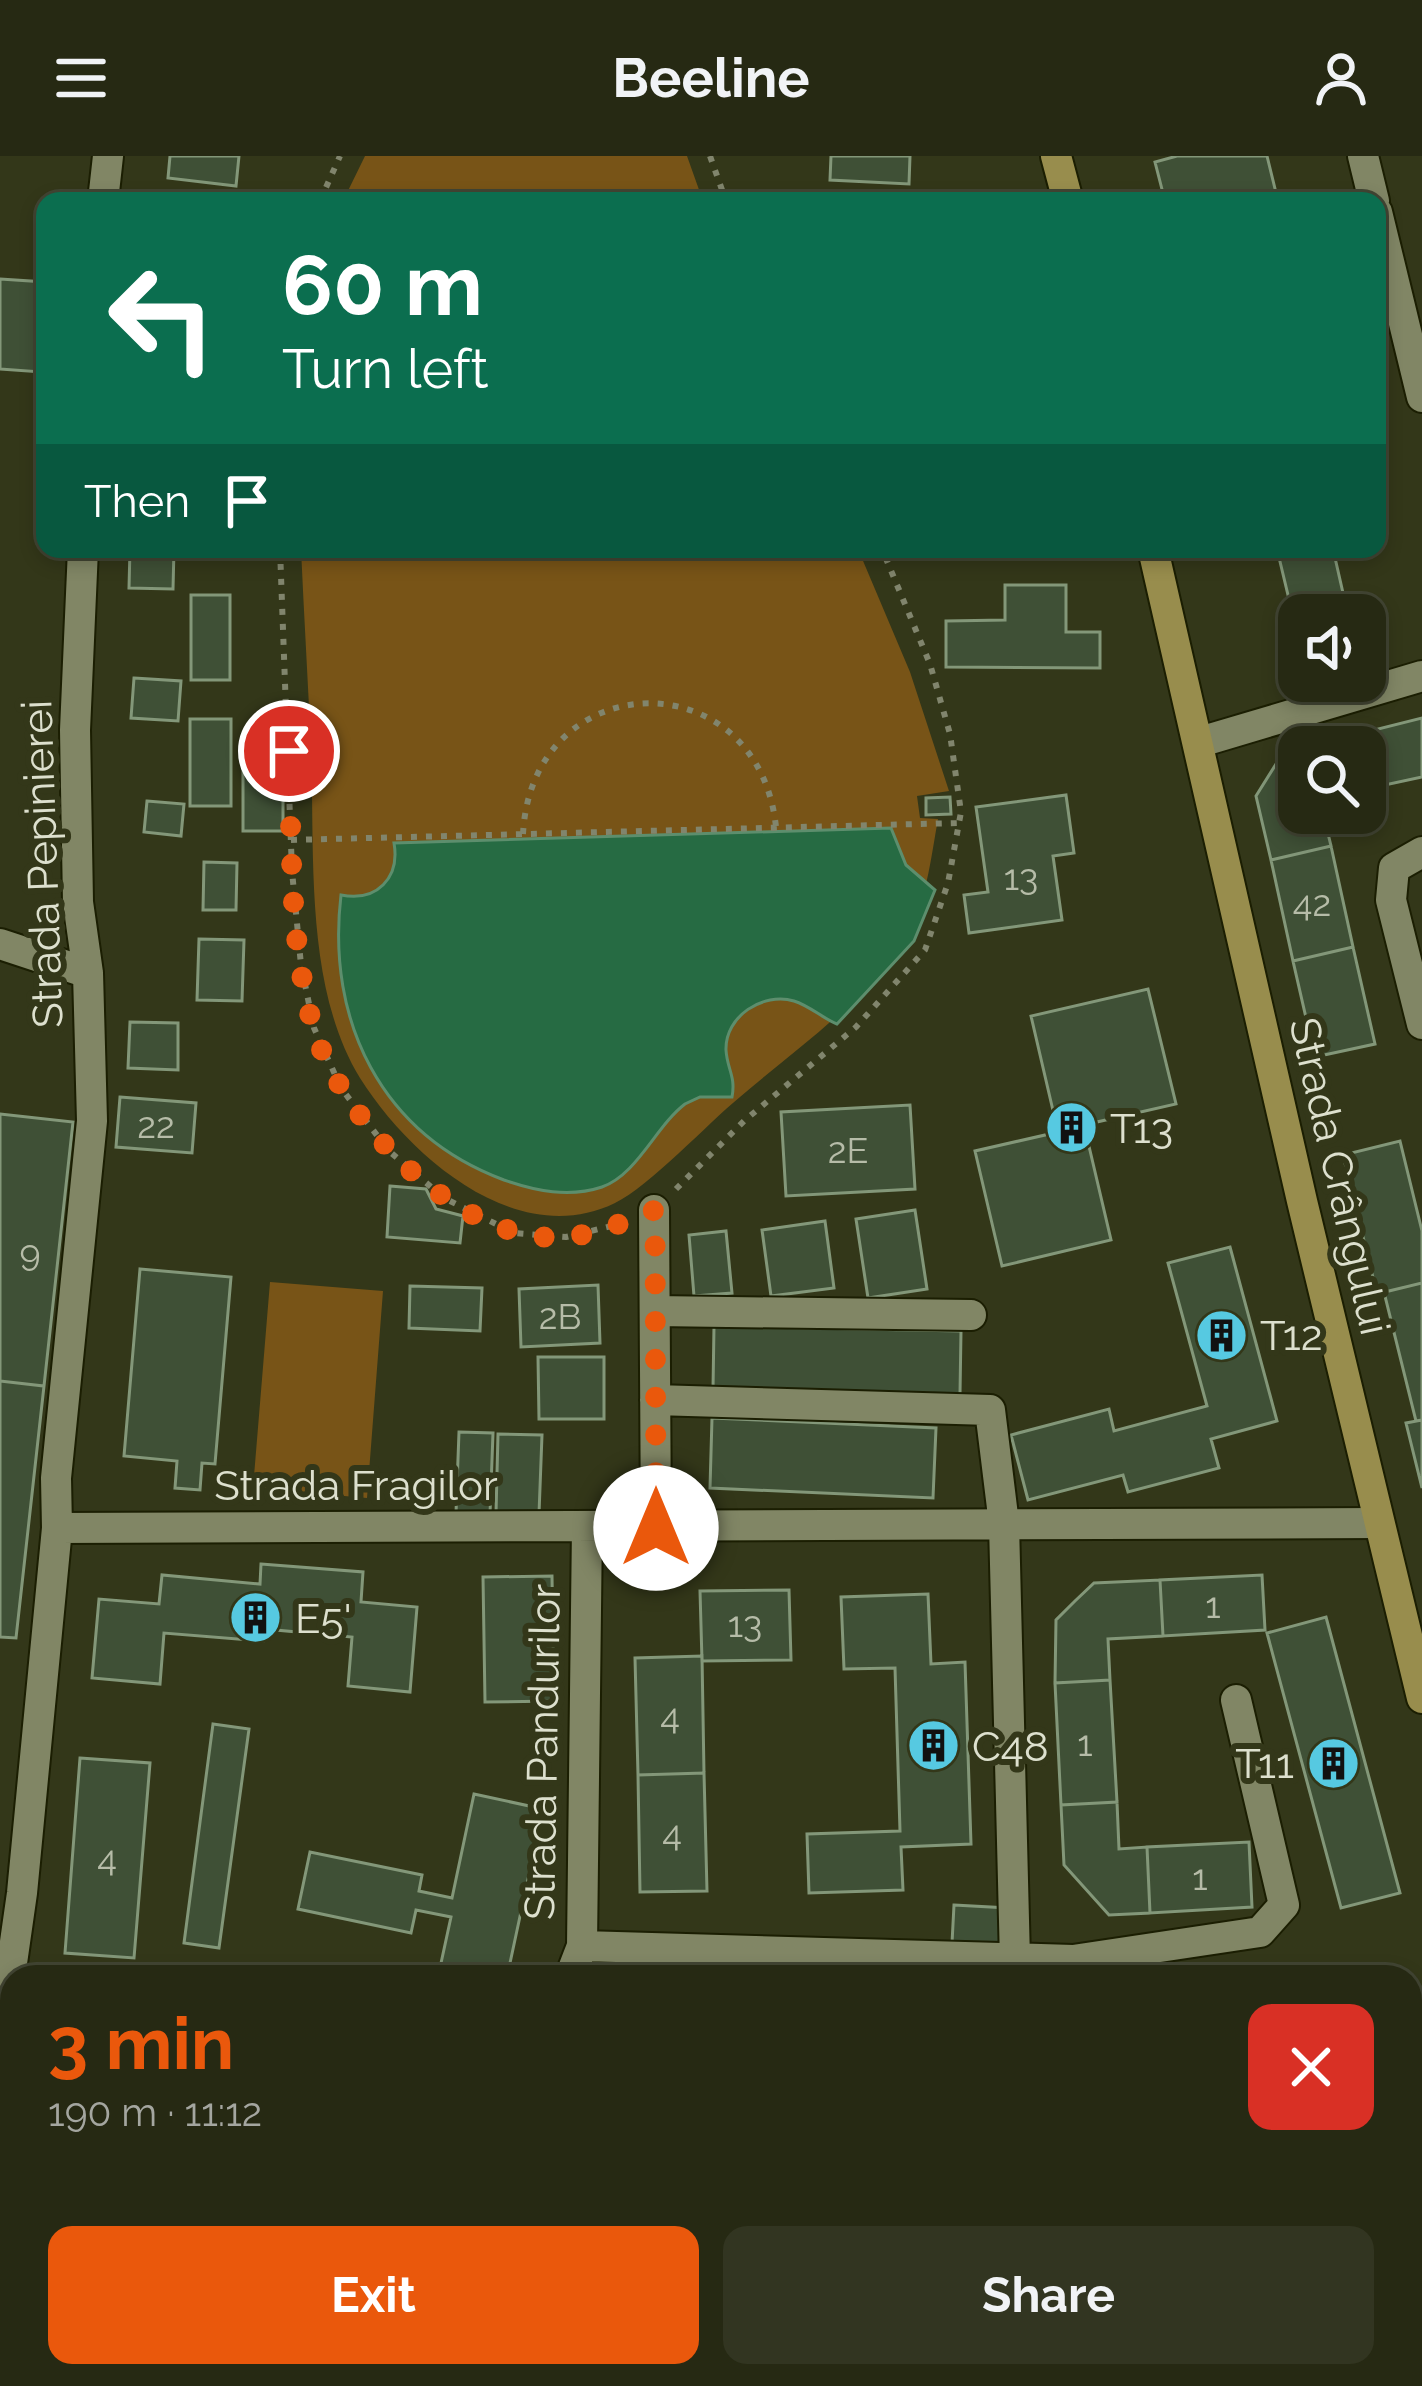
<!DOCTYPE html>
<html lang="en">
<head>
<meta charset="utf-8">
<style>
	body { margin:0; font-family:Raleway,sans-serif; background:#323521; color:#f1f3f6; height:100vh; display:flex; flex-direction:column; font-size:45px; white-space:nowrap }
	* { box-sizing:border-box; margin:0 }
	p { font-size:39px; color:#a4a6a0 }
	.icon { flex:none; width:66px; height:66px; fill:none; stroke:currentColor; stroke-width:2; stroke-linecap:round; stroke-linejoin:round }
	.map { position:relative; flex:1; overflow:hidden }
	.details { position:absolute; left:0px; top:1809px; width:1422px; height:423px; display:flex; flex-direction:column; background:#262913; border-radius:36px 36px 0 0; box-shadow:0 6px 18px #0003,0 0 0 3px #424533 }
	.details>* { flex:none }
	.banner { position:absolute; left:36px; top:36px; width:1350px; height:366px; border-radius:24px; box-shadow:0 6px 18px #0003,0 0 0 3px #424533; background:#0b6e4f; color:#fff; overflow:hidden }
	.fabs { position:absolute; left:1278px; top:438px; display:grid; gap:24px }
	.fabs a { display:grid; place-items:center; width:108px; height:108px; border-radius:24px; background:#262913; box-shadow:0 6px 18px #0003,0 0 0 3px #424533; font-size:60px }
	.pin { position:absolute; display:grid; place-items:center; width:102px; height:102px; color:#fff; margin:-51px; border:6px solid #fff; border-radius:50%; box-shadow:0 3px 12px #0007 }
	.me { position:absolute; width:132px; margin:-66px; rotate:0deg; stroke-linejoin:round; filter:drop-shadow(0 0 9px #0008) }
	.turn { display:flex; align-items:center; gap:42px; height:252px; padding:0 48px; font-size:54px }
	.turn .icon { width:156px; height:156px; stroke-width:2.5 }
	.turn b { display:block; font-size:84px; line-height:102px }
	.then { display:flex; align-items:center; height:114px; padding:0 48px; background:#0003; gap:24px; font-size:45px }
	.round { display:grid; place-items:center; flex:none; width:126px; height:126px; border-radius:24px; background:#323521 }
	.headline { display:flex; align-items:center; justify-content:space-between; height:204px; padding:0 48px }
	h1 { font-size:72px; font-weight:700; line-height:90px; color:#ea580c }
	.primary-button { display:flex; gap:24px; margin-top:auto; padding:24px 48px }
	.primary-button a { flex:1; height:138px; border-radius:24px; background:#ea580c; color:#fff; font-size:48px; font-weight:700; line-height:138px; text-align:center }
	.primary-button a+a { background:#323521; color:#f1f3f6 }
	header { display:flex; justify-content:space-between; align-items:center; height:156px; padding:0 48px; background:#262913; font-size:54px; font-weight:700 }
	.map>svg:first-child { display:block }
	.green { fill:#785417 }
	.water { fill:#266b43; stroke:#5d8e6d; stroke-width:3 }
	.building { fill:#3f5036; stroke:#839779; stroke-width:3 }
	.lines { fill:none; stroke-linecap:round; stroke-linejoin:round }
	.minor-casing { stroke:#1b1e02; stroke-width:34 }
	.major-casing { stroke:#1b1e02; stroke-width:34 }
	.path { stroke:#81856d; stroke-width:6; stroke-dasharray:6 9; stroke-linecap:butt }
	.minor { stroke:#818665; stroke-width:30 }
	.major { stroke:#988d4d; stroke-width:30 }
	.route { stroke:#ea580c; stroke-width:21; stroke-dasharray:0 37.8 }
	.labels { text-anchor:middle; stroke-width:12; stroke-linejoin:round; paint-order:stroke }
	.number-label { font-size:36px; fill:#b6bca8 }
	.street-label { font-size:42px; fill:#dde0ce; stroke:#333719 }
	.poi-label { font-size:42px; fill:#dde0ce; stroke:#333719; text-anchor:start }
</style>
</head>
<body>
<header><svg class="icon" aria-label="menu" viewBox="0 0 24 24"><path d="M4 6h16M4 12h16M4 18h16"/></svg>Beeline<svg class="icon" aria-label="person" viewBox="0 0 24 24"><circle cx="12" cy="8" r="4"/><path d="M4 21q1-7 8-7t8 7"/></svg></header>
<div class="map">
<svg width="1422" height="2230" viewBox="0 0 1422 2230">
	<rect width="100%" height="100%" fill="#333719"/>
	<path class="green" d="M365,0H687L703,45H343Z
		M301,393H858L910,516L949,635L917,640L920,662L938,663C931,701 926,751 904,785C863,847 796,893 740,941C707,968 650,1030 615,1047C517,1095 409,1000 360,922C304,831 315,696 311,593C308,526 304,460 301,393Z
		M270,1126L383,1135L367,1342L253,1332Z"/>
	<path class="water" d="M891,672L906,709L935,734L914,785L837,868C822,862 810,850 794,845C763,836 725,860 726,894C727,913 736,920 732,941H700L685,948C656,970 637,1019 602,1031C569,1042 536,1035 504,1024C381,978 326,865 341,739C377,746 400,722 394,687Z"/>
	<path class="building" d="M170,0H239L236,30L168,22Z
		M831,0H910L909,28L830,24Z
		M1177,0H1267L1278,45H1165L1155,6Z
		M784,35L896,40V45H771Z
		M0,123L45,126L41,216L0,213Z
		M130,393H174L173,433L129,432Z
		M1277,393H1333L1348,459H1299V485Z
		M1005,429H1066V476H1100V512L946,511V465L1005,464Z
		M191,439H230V524H191Z
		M134,522L181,525L178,565L131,562Z
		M1422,562V621L1371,632L1365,591H1361L1358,578Z
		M190,563H231V650H190Z
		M1358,578L1361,591H1313Z
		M1299,595V657H1323L1331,690L1271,704L1256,640L1281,600Z
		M243,597H283V675H243Z
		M1066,639L1074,697L1053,700L1062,764L969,777L964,739L988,736L976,651Z
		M950,641L951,658L926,659V642Z
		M147,645L184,648L181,680L144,676Z
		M1331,690L1353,791L1293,805L1271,704Z
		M204,706L237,707L236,754H203Z
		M199,783L244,784L242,845L197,844Z
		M1353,791L1375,888L1315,901L1293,805Z
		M1148,833L1176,948L1084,969L1111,1084L1002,1110L975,995L1058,976L1031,860Z
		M130,866L178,867V914L128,912Z
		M120,941L196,947L192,997L116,991Z
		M910,949L915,1033L786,1040L781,956Z
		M0,958L73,966L44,1230L0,1225Z
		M1400,985L1422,1075V1127L1377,1138L1343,999Z
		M390,1030L426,1033L436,1053L463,1060L460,1087L387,1081Z
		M915,1054L927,1133L868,1142L856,1063Z
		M825,1065L834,1132L771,1140L762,1074Z
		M726,1075L732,1137L694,1140L689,1079Z
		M1230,1091L1277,1265L1211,1283L1219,1312L1128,1336L1123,1319L1028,1344L1011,1279L1109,1253L1114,1275L1207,1250L1168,1107Z
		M140,1113L231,1121L215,1308L202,1307L200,1334L175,1332L177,1305L124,1300Z
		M1422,1127V1264L1416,1265L1384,1136Z
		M598,1129L600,1187L521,1191L519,1133Z
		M410,1130L482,1132L480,1175L409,1172Z
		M714,1170L961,1175L960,1238L713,1233Z
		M538,1201H604V1263H539Z
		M0,1225L44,1230L16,1482L0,1481Z
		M712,1262L936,1272L933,1342L710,1332Z
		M1422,1264V1332L1406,1267Z
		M459,1276L493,1277L490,1358L456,1357Z
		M498,1278L542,1279L539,1358L496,1357Z
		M261,1408L363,1416L361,1446L417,1451L410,1536L348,1530L352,1481L264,1473L263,1485L164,1477L160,1528L92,1522L99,1443L159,1448L162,1419L260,1428Z
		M1262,1419L1265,1474L1163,1480L1160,1424Z
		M552,1420L554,1545L485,1546L483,1421Z
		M1160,1424L1163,1480L1108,1483L1110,1524L1055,1527L1056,1464L1075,1445L1094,1427Z
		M789,1434L791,1504L702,1505L700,1435Z
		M928,1438L931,1508L965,1506L971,1688L901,1691L903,1734L809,1737L807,1678L900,1675L895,1512L844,1513L841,1441Z
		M1326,1461L1400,1737L1341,1752L1267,1477Z
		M702,1500L704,1617L638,1619L635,1502Z
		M1110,1524L1117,1646L1061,1649L1055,1527Z
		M213,1568L249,1573L219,1792L184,1787Z
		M80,1602L150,1607L134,1802L65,1797Z
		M704,1617L707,1735L640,1736L638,1619Z
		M474,1638L543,1653L507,1821H438L451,1761L416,1754L411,1777L298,1753L310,1696L422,1719L419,1735L452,1742Z
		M1117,1646L1119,1693L1147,1691L1150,1757L1109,1759L1064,1709L1061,1649Z
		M1249,1686L1252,1751L1150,1757L1147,1691Z
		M954,1749L1008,1752L1006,1790L952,1787Z
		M1422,1858V2133L1410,2136V2068L1416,2067L1410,2045V1861Z
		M328,2220H401L398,2230H324Z"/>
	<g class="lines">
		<defs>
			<path id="minor" d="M1363,0L1374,45
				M103,45L108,0
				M1377,56L1422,241
				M1200,586L1422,520
				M1422,696L1394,712L1391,744L1422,868
				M0,788L88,817
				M654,1054L656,1372
				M655,1155L971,1159
				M655,1244L990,1254L1004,1368L1015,1804
				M57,1372L1379,1367
				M582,1790L1073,1804L1260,1776L1284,1749L1236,1544
				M570,1821L582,1790L587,1370
				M0,1891L22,1737L57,1372L56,1322L92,965L88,817L78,746L75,574L83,393
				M0,2189L12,2192
				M126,2220L147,2225L185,2220
				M425,2230L428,2220"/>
			<path id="major" d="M1056,0L1068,45
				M1153,393L1302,1045L1422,1542"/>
		</defs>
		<use href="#minor" class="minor-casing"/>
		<use href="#major" class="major-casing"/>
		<path class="path" d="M710,0L726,45
			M320,45L340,0
			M280,393L292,715L301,809L314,872L341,932L389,995L444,1042L514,1077L566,1081L620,1068
			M523,678C532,508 758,502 776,671
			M291,684L959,667
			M676,1033L744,965L856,871L925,794L948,727L961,656L950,578L930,508L882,393"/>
		<use href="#minor" class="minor"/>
		<use href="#major" class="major"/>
	</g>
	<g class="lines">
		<path class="route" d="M289,595C292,685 288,782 313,870C340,964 462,1091 567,1081C596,1078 628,1065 655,1054L656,1372"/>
	</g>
	<defs>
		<symbol id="building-disc" viewBox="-11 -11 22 22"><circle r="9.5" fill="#56c9e1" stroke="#333719"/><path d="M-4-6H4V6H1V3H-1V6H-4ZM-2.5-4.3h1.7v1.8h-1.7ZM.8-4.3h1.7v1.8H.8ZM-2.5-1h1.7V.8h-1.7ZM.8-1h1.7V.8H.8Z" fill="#111"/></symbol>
	</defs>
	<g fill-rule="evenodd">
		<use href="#building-disc" x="1042" y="942" width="59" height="59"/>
		<use href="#building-disc" x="1192" y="1150" width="59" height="59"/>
		<use href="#building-disc" x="226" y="1432" width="59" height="59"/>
		<use href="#building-disc" x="904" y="1560" width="59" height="59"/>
		<use href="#building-disc" x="1304" y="1578" width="59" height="59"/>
	</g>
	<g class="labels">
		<g class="number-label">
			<text x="1021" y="734">13</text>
			<text x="1312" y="760">42</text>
			<text x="156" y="982">22</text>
			<text x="848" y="1007">2E</text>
			<text x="30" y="1109">9</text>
			<text x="560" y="1173">2B</text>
			<text x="1213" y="1462">1</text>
			<text x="745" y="1481">13</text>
			<text x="670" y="1573">4</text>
			<text x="1085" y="1600">1</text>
			<text x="672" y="1690">4</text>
			<text x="107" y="1715">4</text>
			<text x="1200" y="1734">1</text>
		</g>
		<g class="street-label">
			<text transform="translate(42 708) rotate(-92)" y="15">Strada Pepinierei</text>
			<text transform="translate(1340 1020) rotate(77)" y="15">Strada Crângului</text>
			<text x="356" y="1344">Strada Fragilor</text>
			<text transform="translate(542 1596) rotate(-89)" y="15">Strada Pandurilor</text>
		</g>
		<g class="poi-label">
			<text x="1110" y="987">T13</text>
			<text x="1260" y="1194">T12</text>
			<text x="295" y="1477">E5'</text>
			<text x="972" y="1605">C48</text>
			<text x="1294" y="1622" text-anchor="end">T11</text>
		</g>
	</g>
</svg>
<div class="fabs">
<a><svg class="icon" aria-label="sound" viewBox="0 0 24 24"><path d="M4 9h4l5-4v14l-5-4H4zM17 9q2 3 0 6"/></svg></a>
<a><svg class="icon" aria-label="search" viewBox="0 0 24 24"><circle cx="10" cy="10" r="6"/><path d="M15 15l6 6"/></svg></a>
</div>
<div class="pin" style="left:289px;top:595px;background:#d93025"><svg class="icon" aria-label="arrive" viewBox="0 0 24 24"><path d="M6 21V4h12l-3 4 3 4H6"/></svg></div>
<svg class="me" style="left:656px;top:1372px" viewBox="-20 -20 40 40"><circle r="19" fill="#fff"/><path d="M0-13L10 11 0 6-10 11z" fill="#ea580c"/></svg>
<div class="banner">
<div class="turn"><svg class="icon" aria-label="left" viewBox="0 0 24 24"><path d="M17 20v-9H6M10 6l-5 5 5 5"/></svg><div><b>60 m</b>Turn left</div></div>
<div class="then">Then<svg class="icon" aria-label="arrive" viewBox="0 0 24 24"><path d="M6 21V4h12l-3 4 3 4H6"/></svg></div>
</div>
<section class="details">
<div class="headline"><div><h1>3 min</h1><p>190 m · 11:12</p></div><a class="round" style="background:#d93025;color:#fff"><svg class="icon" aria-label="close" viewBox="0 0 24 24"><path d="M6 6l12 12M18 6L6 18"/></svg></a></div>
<div class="primary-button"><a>Exit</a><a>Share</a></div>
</section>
</div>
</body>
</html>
